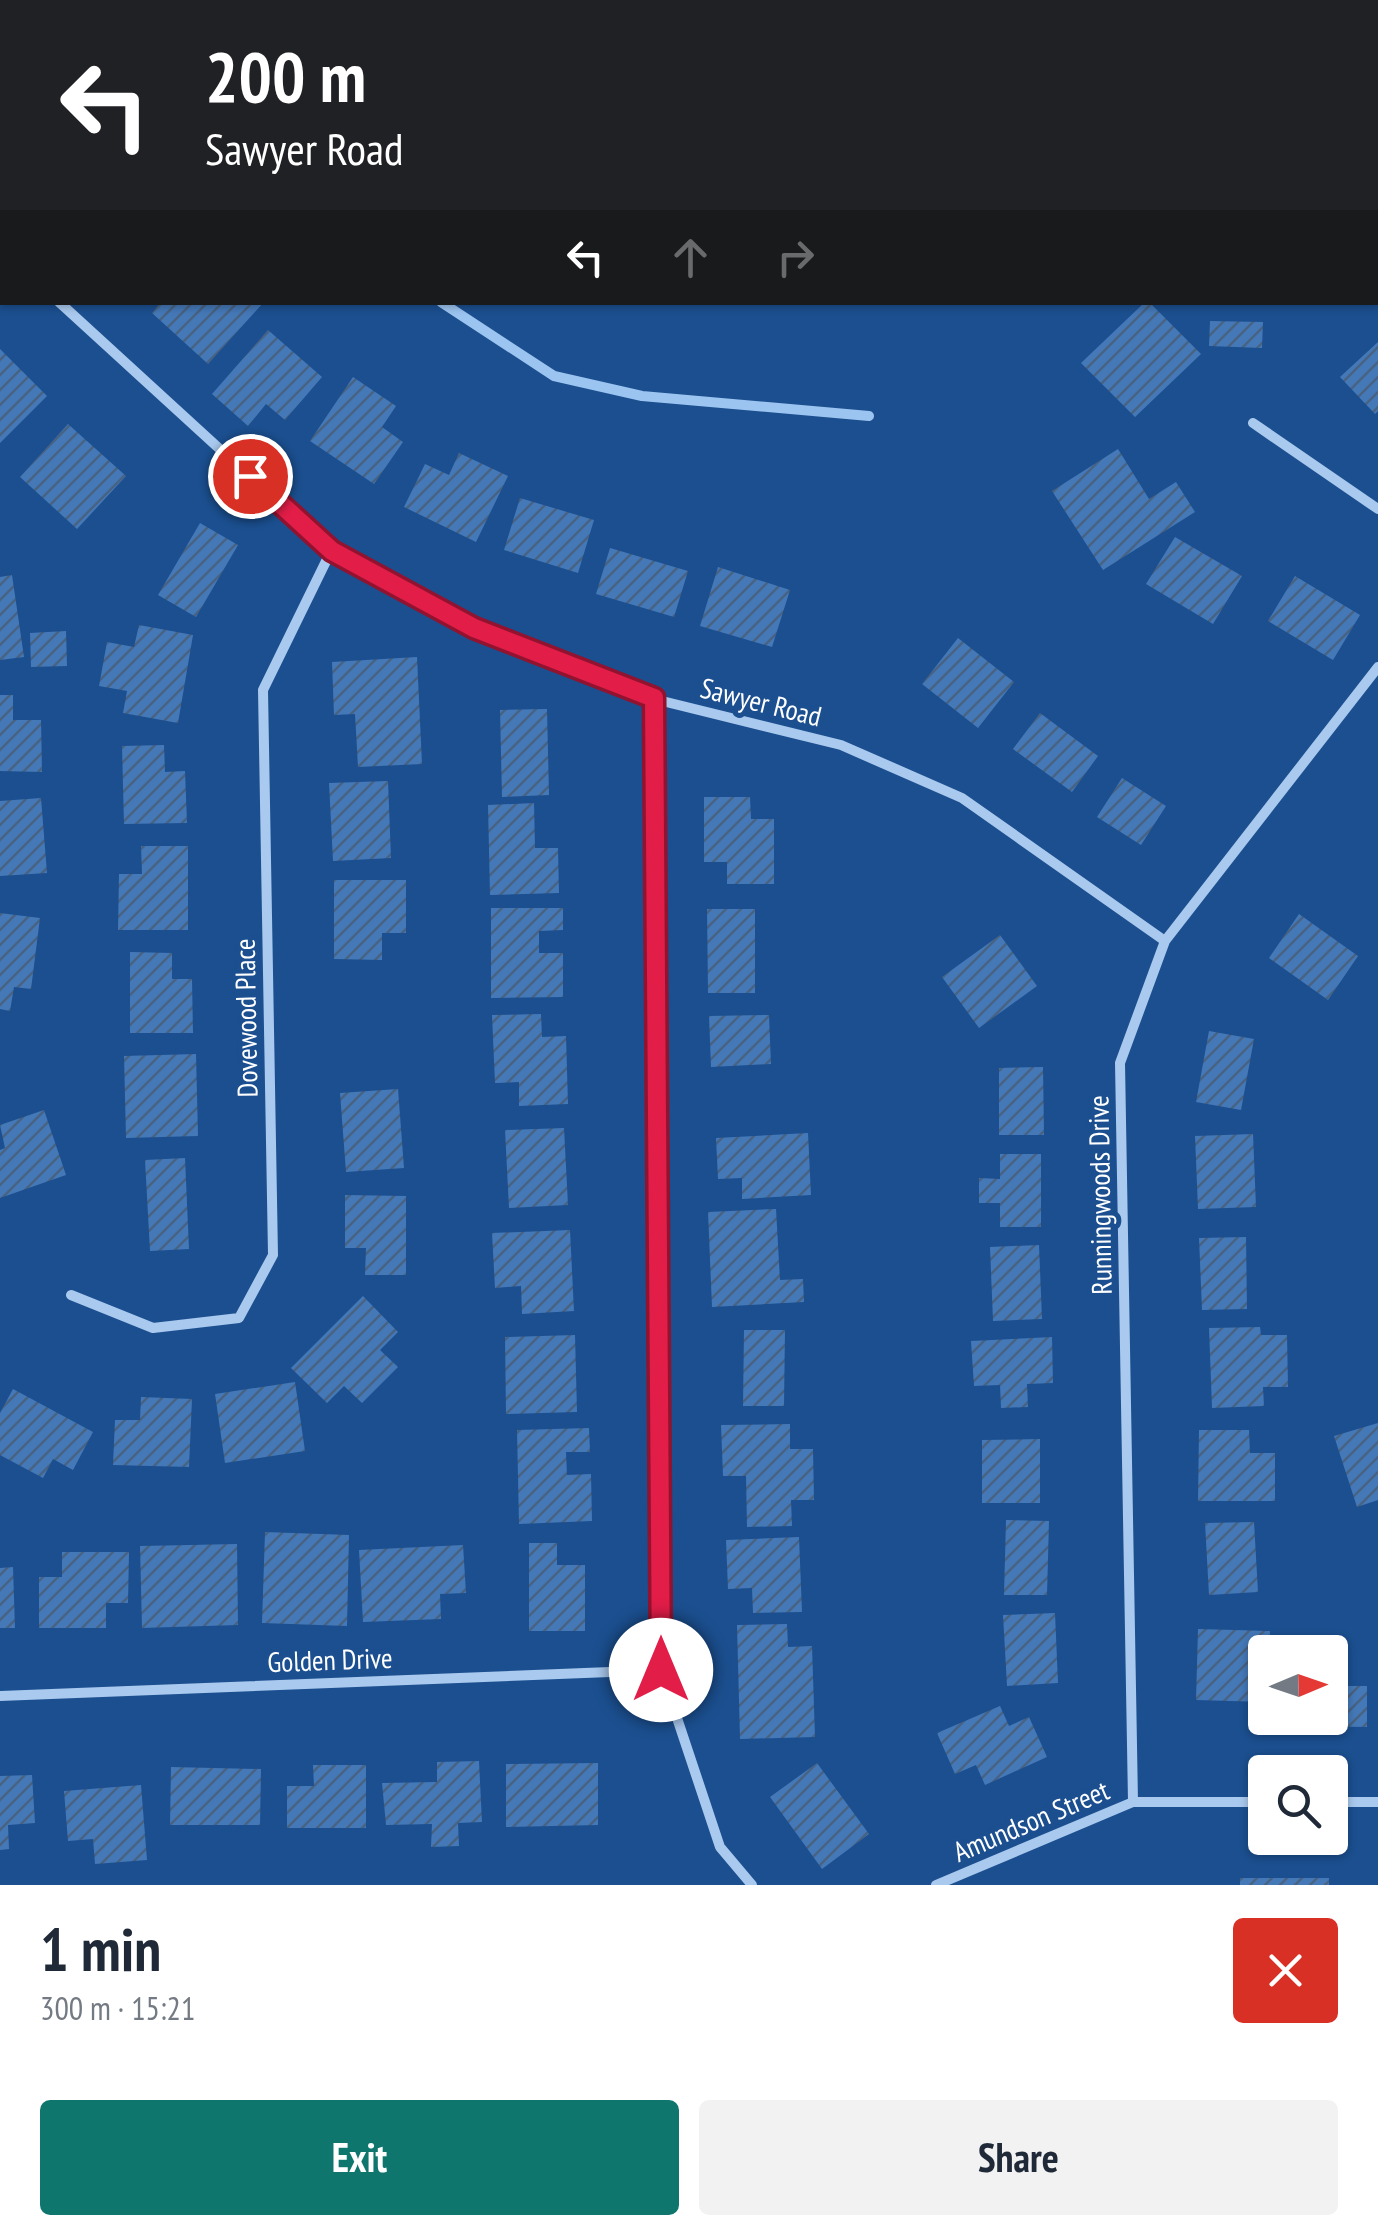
<!DOCTYPE html>
<html lang="en">
<head>
<meta charset="utf-8">
<style>
	body { margin:0; font-family:"PT Sans Narrow",sans-serif; background:#f2f2f3; color:#1f2937; height:100vh; display:flex; flex-direction:column; font-size:38px; white-space:nowrap }
	* { box-sizing:border-box; margin:0 }
	p { font-size:32px; color:#747a83 }
	.icon { flex:none; width:55px; height:55px; fill:none; stroke:currentColor; stroke-width:2; stroke-linecap:round; stroke-linejoin:round }
	.map { position:relative; height:1885px; overflow:hidden }
	.details { display:flex; flex-direction:column; background:#fff; flex:1 }
	.details>* { flex:none }
	.banner { position:absolute; left:0px; top:0px; width:1380px; height:305px; box-shadow:0 2px 8px #0004; background:#202124; color:#fff; overflow:hidden }
	.needle { width:65px; rotate:88deg }
	.fabs { position:absolute; left:1248px; top:1635px; display:grid; gap:20px }
	.fabs a { display:grid; place-items:center; width:100px; height:100px; border-radius:10px; background:#fff; box-shadow:0 2px 8px #0004; font-size:50px }
	.pin { position:absolute; display:grid; place-items:center; width:85px; height:85px; color:#fff; margin:-42px; border:5px solid #fff; border-radius:50%; box-shadow:0 2px 10px #0007 }
	.me { position:absolute; width:110px; margin:-55px; rotate:0deg; stroke-linejoin:round; filter:drop-shadow(0 0 8px #0008) }
	.turn { display:flex; align-items:center; gap:35px; height:210px; padding:0 40px; font-size:45px }
	.turn .icon { width:130px; height:130px; stroke-width:2.5 }
	.turn b { display:block; font-size:70px; line-height:85px }
	.lanes { display:flex; align-items:center; height:95px; padding:0 40px; background:#0003; justify-content:center; gap:50px; direction:ltr }
	.lanes .off { opacity:.35 }
	.round { display:grid; place-items:center; flex:none; width:105px; height:105px; border-radius:10px; background:#f2f2f3 }
	.head { display:flex; align-items:center; justify-content:space-between; height:170px; padding:0 40px }
	h1 { font-size:60px; font-weight:800; line-height:75px }
	.cta { display:flex; gap:20px; margin-top:auto; padding:20px 40px }
	.cta a { flex:1; height:115px; border-radius:10px; background:#0f766e; color:#fff; font-size:40px; font-weight:800; line-height:115px; text-align:center }
	.cta a+a { background:#f2f2f3; color:#1f2937 }
	.map>svg:first-child { display:block }
	.lines { fill:none; stroke-linecap:round; stroke-linejoin:round }
	.stream { stroke:#9cc4f0; stroke-width:10 }
	.building { fill:url(#building-hatch) }
	.minor { stroke:#a9c9ee; stroke-width:10 }
	.route-casing { stroke:#92132f; stroke-width:25 }
	.route { stroke:#e11d48; stroke-width:18 }
	.labels { text-anchor:middle; stroke-width:10; stroke-linejoin:round; paint-order:stroke }
	.street-label { font-size:28px; fill:#fff; stroke:#1b4f8f }
</style>
</head>
<body>
<div class="map">
<svg width="1378" height="1885" viewBox="0 0 1378 1885">
	<defs>
		<pattern id="building-hatch" width="6" height="6" patternUnits="userSpaceOnUse" patternTransform="scale(2.5)"><rect width="6" height="6" fill="#4478b7"/><path d="M-1 1l2-2M0 6l6-6M5 7l2-2" fill="none" stroke="#486282"/></pattern>
	</defs>
	<rect width="100%" height="100%" fill="#1b4f8f"/>
	<g class="lines">
		<path class="stream" d="M126,0L128,2
			M441,302L554,376L642,396L869,416"/>
	</g>
	<path class="building" d="M161,302H264L208,364L152,313Z
		M1145,302H1149L1201,354L1135,417L1081,363Z
		M1210,321L1263,322L1262,348L1209,346Z
		M268,330L322,377L285,420L266,404L248,426L212,394Z
		M1378,342V411L1375,414L1340,377Z
		M0,349L47,396L0,443Z
		M353,377L396,406L382,427L403,442L374,484L310,441Z
		M68,424L126,476L77,529L20,477Z
		M1118,449L1149,499L1176,482L1195,512L1103,570L1052,491Z
		M459,453L508,476L476,542L404,507L425,464L449,475Z
		M520,498L594,520L578,573L504,550Z
		M200,523L238,545L196,617L158,595Z
		M1175,537L1242,576L1213,624L1146,584Z
		M610,548L688,571L674,617L596,594Z
		M718,567L790,590L772,647L700,626Z
		M12,575L24,657L0,660V577Z
		M1295,576L1360,615L1333,660L1268,621Z
		M139,625L193,635L178,723L123,713L127,691L99,686L107,642L134,647Z
		M66,631L67,666L31,667L30,633Z
		M958,638L1014,682L978,728L922,684Z
		M417,657L422,764L358,767L355,714L334,715L332,662Z
		M0,695H13V720H41L42,772L0,771Z
		M547,709L549,795L502,797L500,710Z
		M1040,713L1098,756L1072,792L1013,749Z
		M164,745L165,772L185,771L187,823L124,824L122,746Z
		M1122,778L1166,806L1141,845L1097,817Z
		M388,781L391,858L333,861L329,783Z
		M704,797H750L751,819H774V884H727V862H704Z
		M41,798L47,873L0,876V801Z
		M534,803L535,848H558L559,893L490,895L488,805Z
		M141,846H188V930H118L119,874H142Z
		M334,880H406V933H382V960L334,959Z
		M491,908H563V930L539,931V953H563V997L491,998Z
		M707,909H755V993H708Z
		M0,913L40,918L31,989L14,987L10,1011L0,1009Z
		M1299,914L1358,956L1328,1000L1269,958Z
		M1000,935L1037,986L979,1028L942,977Z
		M130,952L172,953V979H192L193,1033H130Z
		M541,1014L542,1037L566,1036L568,1104L519,1106V1082L495,1083L492,1015Z
		M769,1015L771,1064L711,1067L709,1016Z
		M1209,1031L1254,1039L1241,1110L1196,1102Z
		M196,1054L198,1136L126,1138L124,1056Z
		M1043,1067L1044,1135H999V1068Z
		M398,1089L404,1168L346,1172L340,1093Z
		M44,1110L66,1175L0,1198V1150L5,1148L0,1125Z
		M564,1128L568,1205L509,1208L505,1130Z
		M808,1133L811,1195L742,1199V1178L718,1179L716,1138Z
		M1253,1134L1256,1207L1198,1209L1195,1136Z
		M1000,1154H1041V1227H1000V1203H979V1178L1000,1179Z
		M185,1158L189,1249L150,1251L145,1160Z
		M345,1195L406,1196V1275H365L366,1248H345Z
		M776,1209L780,1280L803,1279L804,1302L712,1307L708,1212Z
		M570,1230L574,1311L522,1314L521,1286L495,1288L492,1233Z
		M1246,1237L1247,1309L1202,1310L1199,1238Z
		M1039,1245L1042,1319L993,1321L990,1247Z
		M363,1296L398,1332L380,1350L398,1367L362,1403L344,1386L327,1403L291,1368Z
		M1260,1327L1261,1335H1287L1288,1387H1263L1264,1406L1212,1408L1209,1328Z
		M744,1330H785L784,1406H743Z
		M575,1335L577,1412L506,1414L505,1337Z
		M1052,1337L1053,1383L1027,1384L1028,1407L1001,1408L1000,1385L974,1386L971,1341Z
		M295,1382L305,1451L225,1463L215,1394Z
		M13,1389L93,1432L73,1470L53,1459L43,1478L0,1455V1413Z
		M141,1397L192,1399L189,1467L113,1465L115,1420H140Z
		M1378,1423V1500L1357,1507L1334,1436Z
		M790,1424V1449H813L814,1500H791L792,1526L747,1527L746,1476H723L721,1425Z
		M589,1428L590,1452H566L567,1475L591,1474L592,1521L519,1524L517,1430Z
		M1199,1430H1249L1250,1453H1275V1501H1198Z
		M1040,1439V1503H982V1440Z
		M1006,1520L1049,1521L1047,1595H1004Z
		M1254,1522L1258,1592L1209,1595L1205,1523Z
		M265,1532L349,1535L347,1626L262,1623Z
		M799,1537L802,1612L753,1613L752,1588L728,1589L726,1540Z
		M529,1543H557V1565H585V1631H529Z
		M237,1544L238,1625L142,1628L140,1546Z
		M463,1545L466,1593L440,1594L441,1619L363,1622L359,1550Z
		M62,1552H129L128,1603H106V1628H39V1577H62Z
		M13,1567L15,1628H0V1568Z
		M1055,1613L1058,1683L1007,1686L1003,1615Z
		M787,1624L788,1647L812,1646L815,1737L740,1739L737,1625Z
		M1198,1629L1270,1631L1269,1652H1265V1702L1196,1700Z
		M1330,1665H1343V1686H1367V1727L1294,1726V1718H1330Z
		M1000,1706L1009,1726L1029,1717L1047,1757L985,1785L976,1765L955,1774L937,1733Z
		M479,1761L482,1822L458,1823L459,1846L431,1847L432,1824L386,1825L382,1783L437,1782V1762Z
		M598,1763V1825L506,1827V1764Z
		M817,1763L869,1834L822,1869L770,1797Z
		M313,1765H366V1828H287V1786H314Z
		M171,1767L261,1769L260,1825H170Z
		M32,1775L35,1823L8,1825L9,1849L0,1850V1776Z
		M141,1785L147,1860L95,1864L93,1839L68,1841L64,1791Z
		M1240,1878H1329V1885H1240Z"/>
	<g class="lines">
		<path class="minor" d="M615,0L620,2
			M659,0V2
			M1155,0V2
			M1266,2L1378,1
			M0,249L2,251
			M59,302L331,551L475,628L654,699L841,745L962,798L1165,941
			M1253,423L1378,509
			M654,699L661,1670L720,1847L752,1885
			M71,1295L153,1328L239,1318L273,1255L263,690L331,551
			M0,1696L661,1670
			M1133,1802L1120,1063L1165,941L1378,667
			M1330,1802H1378
			M936,1885L1133,1802H1265"/>
	</g>
	<g class="lines">
		<defs>
			<path id="route" d="M250,476L332,551L474,628L654,698L661,1670"/>
		</defs>
		<use href="#route" class="route-casing"/>
		<use href="#route" class="route"/>
	</g>
	<g class="labels">
		<g class="street-label">
			<text transform="translate(761 702) rotate(14)" y="10">Sawyer Road</text>
			<text transform="translate(246 1018) rotate(-91)" y="10">Dovewood Place</text>
			<text transform="translate(1100 1195) rotate(-91)" y="10">Runningwoods Drive</text>
			<text transform="translate(330 1660) rotate(-2)" y="10">Golden Drive</text>
			<text transform="translate(1031 1821) rotate(-23)" y="10">Amundson Street</text>
		</g>
	</g>
</svg>
<div class="fabs">
<a><svg class="needle" viewBox="-14 -14 28 28"><path d="M0-13l5 13h-10z" fill="#e53935"/><path d="M0 13l5-13h-10z" fill="#747a83"/></svg></a>
<a><svg class="icon" aria-label="search" viewBox="0 0 24 24"><circle cx="10" cy="10" r="6"/><path d="M15 15l6 6"/></svg></a>
</div>
<div class="pin" style="left:250px;top:476px;background:#d93025"><svg class="icon" aria-label="arrive" viewBox="0 0 24 24"><path d="M6 21V4h12l-3 4 3 4H6"/></svg></div>
<svg class="me" style="left:661px;top:1670px" viewBox="-20 -20 40 40"><circle r="19" fill="#fff"/><path d="M0-13L10 11 0 6-10 11z" fill="#e11d48"/></svg>
<div class="banner">
<div class="turn"><svg class="icon" aria-label="left" viewBox="0 0 24 24"><path d="M17 20v-9H6M10 6l-5 5 5 5"/></svg><div><b>200 m</b>Sawyer Road</div></div>
<div class="lanes"><svg class="icon" aria-label="left" viewBox="0 0 24 24"><path d="M17 20v-9H6M10 6l-5 5 5 5"/></svg><svg class="icon off" aria-label="ahead" viewBox="0 0 24 24"><path d="M12 20V5M6 11l6-6 6 6"/></svg><svg class="icon off" aria-label="right" viewBox="0 0 24 24"><path d="M7 20v-9h11M14 6l5 5-5 5"/></svg></div>
</div>
</div>
<section class="details">
<div class="head"><div><h1>1 min</h1><p>300 m · 15:21</p></div><a class="round" style="background:#d93025;color:#fff"><svg class="icon" aria-label="close" viewBox="0 0 24 24"><path d="M6 6l12 12M18 6L6 18"/></svg></a></div>
<div class="cta"><a>Exit</a><a>Share</a></div>
</section>
</body>
</html>
